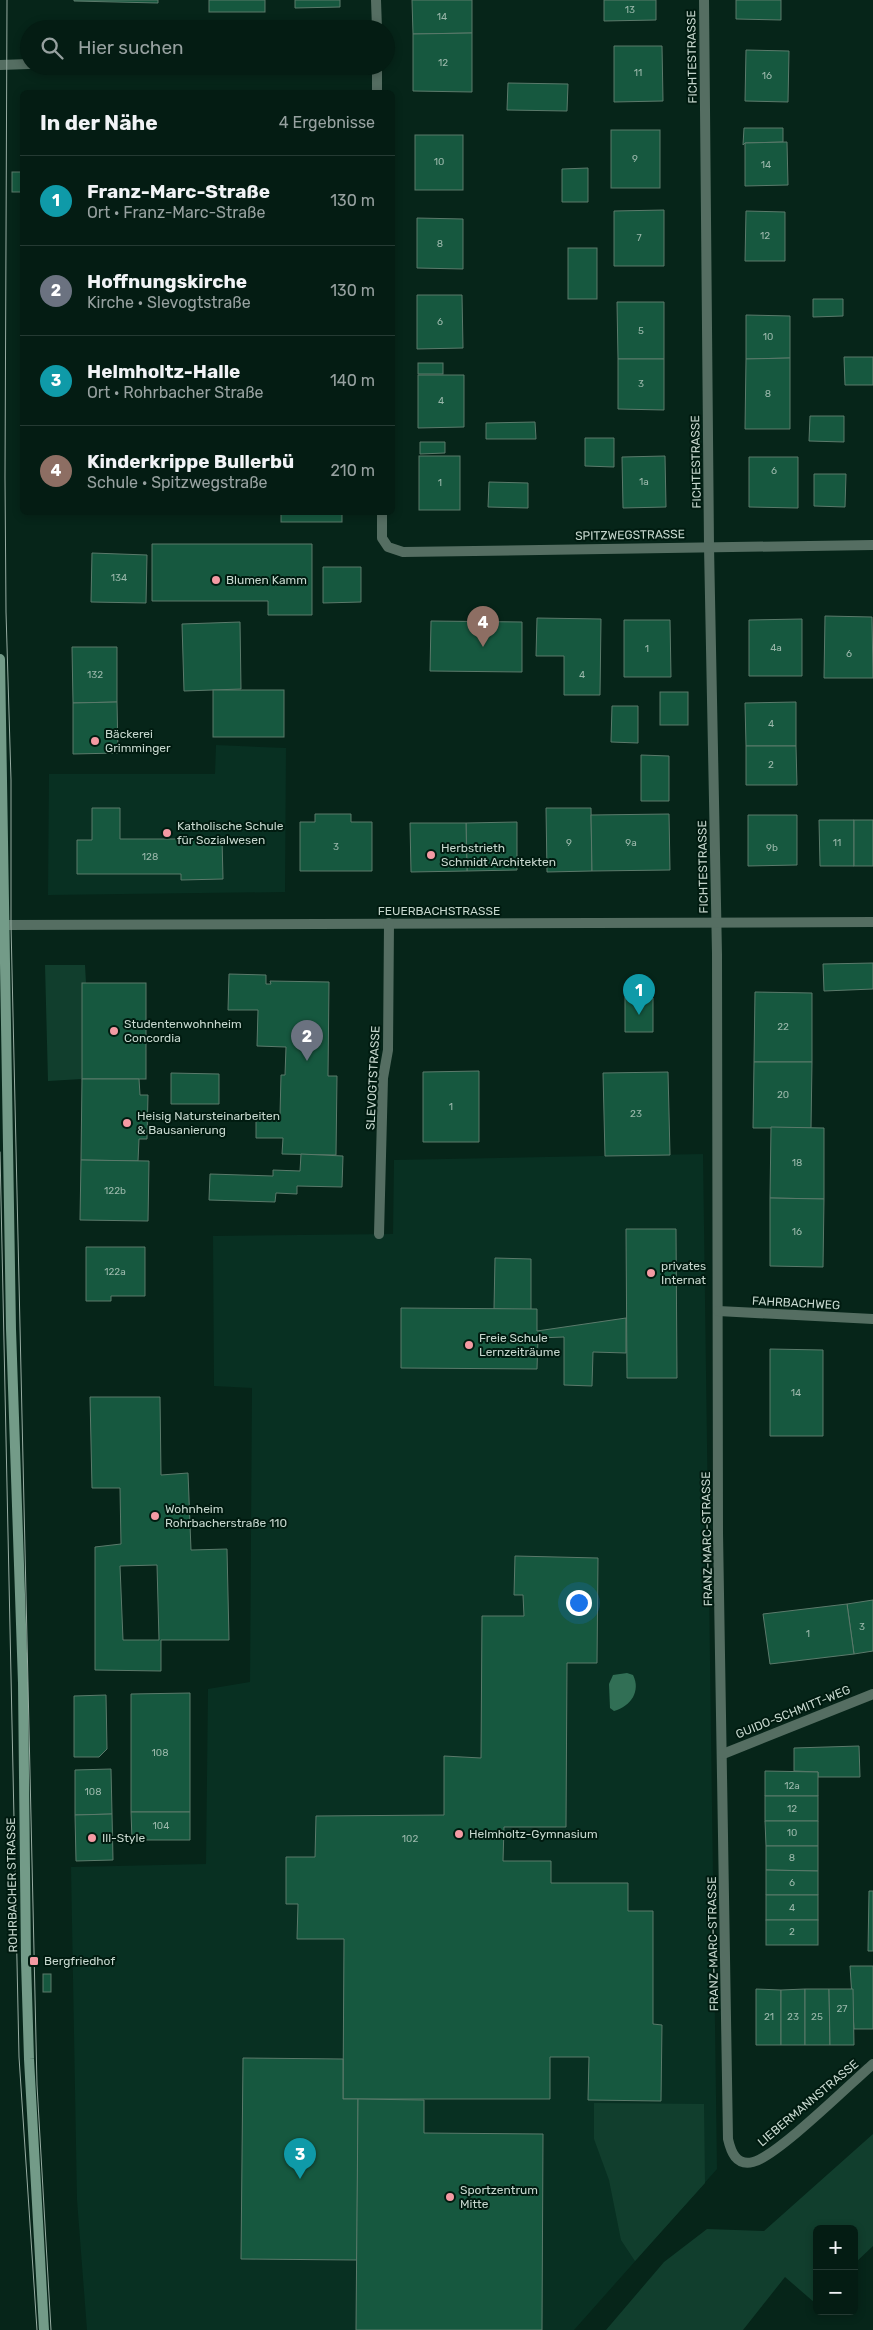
<!DOCTYPE html>
<html lang="de">
<meta charset="utf-8">
<style>
:root{--surface:#041c13;--page:#122921;--text:#f1f3f6;--muted:#97a1a0;--line:#253a33;--accent:#f49aa3}
body{margin:0;font-family:Rubik,sans-serif;background:var(--page);color:var(--text)}
.controls{position:absolute;right:15px;bottom:15px;display:grid;overflow:hidden;border-radius:8px;box-shadow:0 2px 8px #0003}
.controls button{width:45px;height:45px;display:grid;place-items:center;padding:0;border:0;border-bottom:1px solid var(--line);background:var(--surface);color:var(--text);font:25px sans-serif}
.you{position:absolute;left:578px;top:1602px;width:18px;height:18px;margin:-12px;border:4px solid #fff;border-radius:50%;background:#1a73e8;box-shadow:0 0 0 8px #1a73e833}
.badge{display:grid;place-items:center;width:32px;height:32px;border-radius:50%;background:var(--accent);color:#fff;font-size:16px;font-weight:700}
.pin{position:absolute;translate:-50% -41px;filter:drop-shadow(0 1px 2px #0008)}
.pin::after{content:'';position:absolute;top:26px;width:18px;height:15px;background:inherit;clip-path:polygon(0 0,100% 0,50% 100%)}
.list{margin:0;padding:0;list-style:none}
h2{display:flex;justify-content:space-between;align-items:center;height:65px;margin:0;padding:0 20px;font-size:21px}
h2 small{font-size:16px;font-weight:400;color:var(--muted)}
.list li{display:grid;grid-template-columns:32px 1fr auto;gap:15px;align-items:center;box-sizing:border-box;height:90px;padding:0 20px;border-top:1px solid var(--line)}
.list b{display:block;font-size:19px;white-space:nowrap}
.list p{margin:0;font-size:16px;white-space:nowrap;color:var(--muted)}
.list em{font-size:16px;font-style:normal;color:var(--muted)}
.icon{flex:none;width:28px;height:28px;fill:none;stroke:currentColor;stroke-width:2;stroke-linecap:round;stroke-linejoin:round}
.map{position:relative;flex:none;width:873px;height:2330px;overflow:hidden}
.search{position:absolute;background:var(--surface);box-shadow:0 2px 8px #0003;left:20px;top:20px;width:375px;height:55px;display:flex;align-items:center;gap:12px;box-sizing:border-box;padding:0 18px;border-radius:28px;color:var(--muted);font-size:19px}
.panel{position:absolute;background:var(--surface);box-shadow:0 2px 8px #0003;left:20px;top:90px;width:375px;height:425px;border-radius:8px}
.map>svg:first-child{display:block}
</style>
<div class="map">
<svg width="873" height="2330" viewBox="0 0 873 2330">
<rect width="100%" height="100%" fill="#062519"/>
<g fill="#083022">
<path d="M216 745 286 748 285 892 48 895 49 774H215Z"/>
<path d="M703 1154 717 2169 574 2330H87L77 2200 71 1867 206 1864 208 1689 250 1682 252 1388 214 1386 213 1236 393 1234 394 1160Z"/>
</g>
<g fill="#113e2d">
<path d="M45 965H85L86 983H82V1079L48 1081Z"/>
<path d="M594 2103 704 2104 705 2183 635 2261 621 2240 609 2180 594 2139Z"/>
<path d="M873 2134V2246L854 2264V2229H817L815 2303 785 2277 743 2330H606L664 2262 707 2229 764 2231Z"/>
</g>
<path fill="#316f55" d="M627 1673 633 1675C641 1691 631 1706 614 1711L610 1708 609 1684 613 1675Z"/>
<g fill="#16583f" stroke="#5b7a6b" fill-rule="evenodd">
<path d="M74 0H158V3L74 1Z"/>
<rect x="209" y="0" width="56" height="12"/>
<path d="M295 0H340V7L295 8Z"/>
<path d="M412 0H472V33L413 34Z"/>
<path d="M604 0H656V20L604 21Z"/>
<path d="M736 0H781V20L736 19Z"/>
<path d="M472 33V92L413 91V34Z"/>
<path d="M614 46H662L663 101 614 102Z"/>
<path d="M746 50 789 51 788 102 745 101Z"/>
<path d="M508 83 568 84 567 111 507 110Z"/>
<path d="M744 128H783V142L745 143 743 145Z"/>
<rect x="611" y="130" width="49" height="58"/>
<rect x="415" y="135" width="48" height="55"/>
<path d="M787 142 788 185 745 186V143Z"/>
<path d="M588 168V202H562V169Z"/>
<rect x="12" y="172" width="9" height="20"/>
<path d="M664 210V266H614V211Z"/>
<path d="M746 211 785 212V261H745Z"/>
<path d="M417 218 463 219V269L417 268Z"/>
<rect x="568" y="248" width="29" height="51"/>
<path d="M417 295H462L463 348 417 349Z"/>
<path d="M813 299H843V316L813 317Z"/>
<path d="M617 302H664V359H618Z"/>
<path d="M746 315 790 316V358L746 359Z"/>
<path d="M844 357H873V385H845Z"/>
<path d="M790 358V429H745L746 359Z"/>
<path d="M618 359H664V410L618 409Z"/>
<rect x="418" y="363" width="25" height="11"/>
<path d="M418 375H464V427L418 428Z"/>
<path d="M810 416H844V442L809 441Z"/>
<path d="M535 422 536 439H486V423Z"/>
<path d="M585 438H614V467L585 466Z"/>
<path d="M420 442H445V453L420 454Z"/>
<rect x="419" y="456" width="41" height="54"/>
<path d="M665 456 666 507 623 508 622 457Z"/>
<path d="M749 457H798V508L749 507Z"/>
<path d="M814 474H846L845 507 814 506Z"/>
<path d="M489 482 528 483V508L488 507Z"/>
<rect x="281" y="512" width="61" height="10"/>
<path d="M152 544H312V615H268V601H152Z"/>
<path d="M92 553 147 555 146 603 91 602Z"/>
<path d="M323 567H361V602L323 603Z"/>
<path d="M825 616 872 617 873 678H824Z"/>
<path d="M537 618 601 619 600 695H564V656H536Z"/>
<path d="M802 619V676H749V620Z"/>
<path d="M624 620H670L671 677H624Z"/>
<path d="M431 621 522 622V672L430 671Z"/>
<path d="M240 622 241 689 184 691 182 624Z"/>
<path d="M72 647H117V702L73 703Z"/>
<rect x="213" y="690" width="71" height="47"/>
<rect x="660" y="692" width="28" height="33"/>
<path d="M117 702 118 753 73 754V703Z"/>
<path d="M796 702V746H746L745 703Z"/>
<path d="M612 706H638V743L611 742Z"/>
<path d="M746 746H796L797 785H746Z"/>
<path d="M641 755 669 756V801H641Z"/>
<path d="M92 808H120V839H222L223 879 181 880V874H77V840H92Z"/>
<path d="M546 808H591L592 871 547 872Z"/>
<path d="M315 814H351V822H372V871H300V822H315Z"/>
<path d="M669 814 670 870 592 871 591 815Z"/>
<path d="M748 815H797V865L748 866Z"/>
<path d="M819 820H854V866H820Z"/>
<rect x="854" y="820" width="19" height="46"/>
<path d="M517 822V870L467 871 466 823Z"/>
<path d="M410 823H466L467 871 411 872Z"/>
<path d="M873 963V989L824 991 823 964Z"/>
<path d="M229 974 266 975V984H271L270 981 329 982 328 1076H337L336 1155 282 1154 283 1138H256V1114L280 1115 281 1075H285L286 1047 257 1046 258 1010H228Z"/>
<rect x="82" y="983" width="64" height="96"/>
<path d="M755 992 812 993V1062H754Z"/>
<path d="M625 997 653 998V1032H625Z"/>
<path d="M754 1062H812L811 1128H753Z"/>
<path d="M479 1071V1142H423V1072Z"/>
<path d="M668 1072 670 1155 605 1156 603 1073Z"/>
<path d="M171 1073 219 1074V1104H171Z"/>
<path d="M82 1079H139L140 1095H148L147 1139H139L138 1161 81 1160Z"/>
<path d="M771 1127 824 1128V1199L770 1198Z"/>
<path d="M301 1154 343 1156 342 1187 297 1186V1194L276 1193 275 1202 209 1200 210 1174 273 1176V1170L300 1171Z"/>
<path d="M81 1160 149 1161 148 1221 80 1220Z"/>
<path d="M770 1198 824 1199 823 1267 770 1266Z"/>
<path d="M626 1229H676L677 1378H627Z"/>
<path d="M86 1247H145V1296H111V1301H86Z"/>
<path d="M495 1258 531 1259V1310L494 1309Z"/>
<path d="M401 1308 537 1309V1331L626 1318V1353L593 1352 592 1386 564 1385V1337L538 1338 537 1369 401 1368Z"/>
<path d="M770 1349 823 1350V1436H770Z"/>
<path d="M90 1397H160L161 1475 188 1473 191 1550 227 1549 229 1640H161V1671L95 1670V1547L121 1544 120 1488H92ZM157 1565 159 1640H123L120 1566Z"/>
<path d="M515 1556 598 1558 597 1663H567L566 1827H504L503 1861H551V1883H628V1911H653V2024L662 2025 661 2101 588 2100 589 2057H550V2099H343L344 1939H297L298 1904H286V1857H315L316 1816 444 1815V1756L481 1758 482 1616H524L523 1595H514Z"/>
<path d="M873 1600V1651L854 1654 847 1604Z"/>
<path d="M847 1604 854 1654 770 1664 763 1614Z"/>
<path d="M190 1693V1812H131V1694Z"/>
<path d="M106 1695 107 1749 99 1757H74V1696Z"/>
<path d="M859 1746 860 1777H818V1772L794 1771V1748Z"/>
<path d="M111 1769 112 1814 75 1815V1770Z"/>
<path d="M765 1771 818 1772V1796H765Z"/>
<rect x="765" y="1796" width="53" height="25"/>
<path d="M131 1812H190V1840H132Z"/>
<path d="M112 1814 113 1860 76 1861 75 1815Z"/>
<path d="M765 1821H818V1846H766Z"/>
<path d="M766 1846H818V1871L766 1870Z"/>
<path d="M766 1870 818 1871V1895H766Z"/>
<path d="M869 1891H873V1951H868Z"/>
<rect x="766" y="1895" width="52" height="25"/>
<rect x="766" y="1920" width="52" height="25"/>
<path d="M850 1966H873V2029H854Z"/>
<rect x="43" y="1974" width="8" height="18"/>
<path d="M756 1989 781 1990V2045H756Z"/>
<path d="M805 1989V2045H781V1990Z"/>
<path d="M805 1989H829L830 2045H805Z"/>
<path d="M829 1989H853L854 2045H830Z"/>
<path d="M243 2058 343 2059V2099H358L357 2260 241 2259Z"/>
<path d="M358 2099 424 2100V2133L543 2134 542 2330H356Z"/>
</g>
<g fill="none" stroke-linecap="round" stroke-linejoin="round">
<g stroke="#556e62" stroke-width="10">
<path d="M376 0 377 29"/>
<path d="M704 0 709 546 717 954 718 1533 728 2139C731 2152 736 2166 753 2162 776 2157 850 2084 873 2064"/>
<path d="M0 65 29 64"/>
<path d="M377 66V92"/>
<path d="M382 512V538L388 547 403 552 873 545"/>
<path d="M5 925 873 922"/>
<path d="M379 1234 383 1078 388 1050 389 923"/>
<path d="M718 1311 873 1319"/>
<path d="M723 1754 873 1694"/>
</g>
<path stroke="#739b88" stroke-width="10" d="M0 659 11 1329 23 1683 26 1961 29 2059 44 2330"/>
<g stroke="#97aca2" stroke-width="1">
<path d="M7 0 5 477 6 612 11 780V925L37 2085 51 2330"/>
<path d="M0 1152 19 2057 37 2330"/>
</g>
</g>
<g fill="#f49aa3" stroke="#001b10" stroke-width="2">
<circle cx="216" cy="580" r="5"/>
<circle cx="95" cy="741" r="5"/>
<circle cx="167" cy="833" r="5"/>
<circle cx="431" cy="855" r="5"/>
<circle cx="114" cy="1031" r="5"/>
<circle cx="127" cy="1123" r="5"/>
<circle cx="651" cy="1273" r="5"/>
<circle cx="469" cy="1345" r="5"/>
<circle cx="155" cy="1516" r="5"/>
<circle cx="459" cy="1834" r="5"/>
<circle cx="92" cy="1838" r="5"/>
<rect x="29" y="1956" width="10" height="10" rx="2.5"/>
<circle cx="450" cy="2197" r="5"/>
</g>
<g text-anchor="middle" dominant-baseline="central" stroke-width="4" stroke-linejoin="round" paint-order="stroke">
<g font-size="10" fill="#9ab7aa">
<text x="630" y="10">13</text>
<text x="442" y="17">14</text>
<text x="443" y="63">12</text>
<text x="638" y="73">11</text>
<text x="767" y="76">16</text>
<text x="635" y="159">9</text>
<text x="439" y="162">10</text>
<text x="766" y="165">14</text>
<text x="765" y="236">12</text>
<text x="639" y="238">7</text>
<text x="440" y="244">8</text>
<text x="440" y="322">6</text>
<text x="641" y="331">5</text>
<text x="768" y="337">10</text>
<text x="641" y="384">3</text>
<text x="768" y="394">8</text>
<text x="441" y="401">4</text>
<text x="774" y="471">6</text>
<text x="644" y="482">1a</text>
<text x="440" y="483">1</text>
<text x="119" y="578">134</text>
<text x="776" y="648">4a</text>
<text x="647" y="649">1</text>
<text x="849" y="654">6</text>
<text x="95" y="675">132</text>
<text x="582" y="675">4</text>
<text x="771" y="724">4</text>
<text x="771" y="765">2</text>
<text x="569" y="843">9</text>
<text x="631" y="843">9a</text>
<text x="837" y="843">11</text>
<text x="336" y="847">3</text>
<text x="772" y="848">9b</text>
<text x="150" y="857">128</text>
<text x="783" y="1027">22</text>
<text x="783" y="1095">20</text>
<text x="451" y="1107">1</text>
<text x="636" y="1114">23</text>
<text x="797" y="1163">18</text>
<text x="115" y="1191">122b</text>
<text x="797" y="1232">16</text>
<text x="115" y="1272">122a</text>
<text x="796" y="1393">14</text>
<text x="862" y="1627">3</text>
<text x="808" y="1634">1</text>
<text x="160" y="1753">108</text>
<text x="792" y="1786">12a</text>
<text x="93" y="1792">108</text>
<text x="792" y="1809">12</text>
<text x="161" y="1826">104</text>
<text x="792" y="1833">10</text>
<text x="410" y="1839">102</text>
<text x="792" y="1858">8</text>
<text x="792" y="1883">6</text>
<text x="792" y="1908">4</text>
<text x="792" y="1932">2</text>
<text x="842" y="2009">27</text>
<text x="769" y="2017">21</text>
<text x="793" y="2017">23</text>
<text x="817" y="2017">25</text>
</g>
<g font-size="12" fill="#c6d7ce" stroke="#001b10">
<text transform="translate(692 57) rotate(-91)">FICHTESTRASSE</text>
<text transform="translate(696 462) rotate(-91)">FICHTESTRASSE</text>
<text transform="translate(630 535) rotate(-1)">SPITZWEGSTRASSE</text>
<text transform="translate(703 867) rotate(-91)">FICHTESTRASSE</text>
<text x="439" y="911">FEUERBACHSTRASSE</text>
<text transform="translate(373 1078) rotate(-87)">SLEVOGTSTRASSE</text>
<text transform="translate(796 1303) rotate(3)">FAHRBACHWEG</text>
<text transform="translate(707 1539) rotate(-91)">FRANZ-MARC-STRASSE</text>
<text transform="translate(793 1712) rotate(-22)">GUIDO-SCHMITT-WEG</text>
<text transform="translate(12 1885) rotate(-91)">ROHRBACHER STRASSE</text>
<text transform="translate(713 1944) rotate(-91)">FRANZ-MARC-STRASSE</text>
<text transform="translate(808 2103) rotate(-40)">LIEBERMANNSTRASSE</text>
</g>
<g font-size="12" fill="#c6d7ce" stroke="#001b10" text-anchor="start">
<text x="226" y="580">Blumen Kamm</text>
<text x="105" y="734">Bäckerei<tspan x="105" dy="14">Grimminger</tspan></text>
<text x="177" y="826">Katholische Schule<tspan x="177" dy="14">für Sozialwesen</tspan></text>
<text x="441" y="848">Herbstrieth<tspan x="441" dy="14">Schmidt Architekten</tspan></text>
<text x="124" y="1024">Studentenwohnheim<tspan x="124" dy="14">Concordia</tspan></text>
<text x="137" y="1116">Heisig Natursteinarbeiten<tspan x="137" dy="14">&amp; Bausanierung</tspan></text>
<text x="661" y="1266">privates<tspan x="661" dy="14">Internat</tspan></text>
<text x="479" y="1338">Freie Schule<tspan x="479" dy="14">Lernzeiträume</tspan></text>
<text x="165" y="1509">Wohnheim<tspan x="165" dy="14">Rohrbacherstraße 110</tspan></text>
<text x="469" y="1834">Helmholtz-Gymnasium</text>
<text x="102" y="1838">Ill-Style</text>
<text x="44" y="1961">Bergfriedhof</text>
<text x="460" y="2190">Sportzentrum<tspan x="460" dy="14">Mitte</tspan></text>
</g>
</g>
</svg>
<div class="controls">
<button>+</button>
<button>−</button>
</div>
<div class="you"></div>
<div class="pin badge" style="left:639px;top:1015px;background:#0f9aa8">1</div>
<div class="pin badge" style="left:307px;top:1061px;background:#6b7280">2</div>
<div class="pin badge" style="left:300px;top:2179px;background:#0f9aa8">3</div>
<div class="pin badge" style="left:483px;top:647px;background:#8d6e63">4</div>
<div class="search"><svg class="icon" aria-label="search" viewBox="0 0 24 24"><circle cx="10" cy="10" r="6"/><path d="M15 15l6 6"/></svg>Hier suchen</div>
<section class="panel">
<h2>In der Nähe<small>4 Ergebnisse</small></h2>
<ul class="list">
<li><span class="badge" style="background:#0f9aa8">1</span><div><b>Franz-Marc-Straße</b><p>Ort · Franz-Marc-Straße</p></div><em>130 m</em></li>
<li><span class="badge" style="background:#6b7280">2</span><div><b>Hoffnungskirche</b><p>Kirche · Slevogtstraße</p></div><em>130 m</em></li>
<li><span class="badge" style="background:#0f9aa8">3</span><div><b>Helmholtz-Halle</b><p>Ort · Rohrbacher Straße</p></div><em>140 m</em></li>
<li><span class="badge" style="background:#8d6e63">4</span><div><b>Kinderkrippe Bullerbü</b><p>Schule · Spitzwegstraße</p></div><em>210 m</em></li>
</ul>
</section>
</div>
